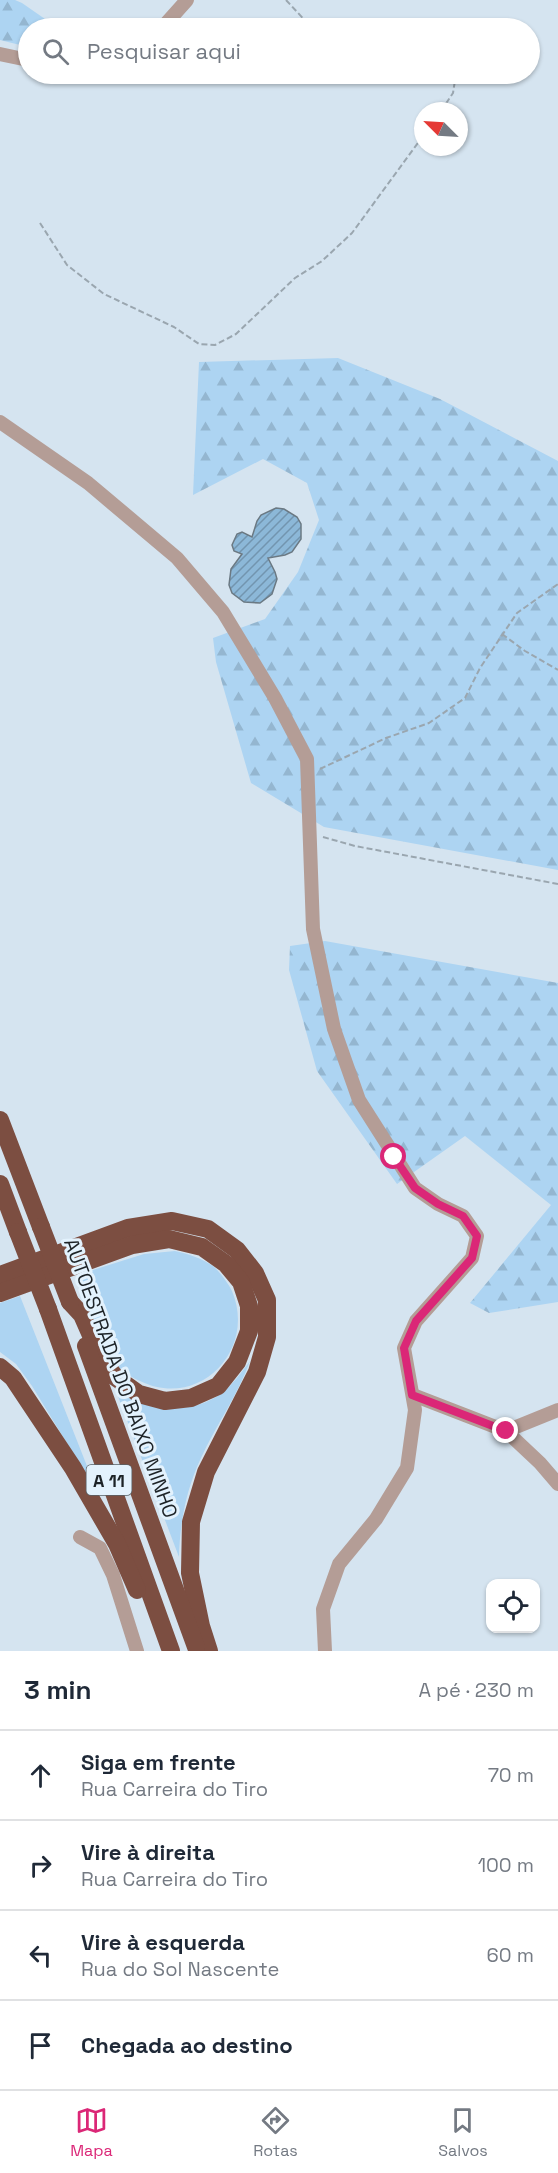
<!DOCTYPE html>
<html lang="pt">
<meta charset="utf-8">
<style>
:root{--surface:#fff;--page:#f6f6f7;--text:#1f2937;--muted:#747a83;--line:#e0e1e3;--accent:#db2777}
body{margin:0;font-family:"Space Grotesk",sans-serif;background:var(--page);color:var(--text)}
.controls{position:absolute;right:18px;bottom:18px;display:grid;overflow:hidden;border-radius:12px;box-shadow:0 2px 4px #0004}
.controls button{width:54px;height:54px;display:grid;place-items:center;padding:0;border:0;border-bottom:2px solid var(--line);background:var(--surface);color:var(--text);font:30px sans-serif}
.compass{position:absolute;left:414px;top:102px;width:54px;height:54px;border-radius:50%;background:var(--surface);box-shadow:0 2px 4px #0004;rotate:294deg}
.stop{position:absolute;width:18px;height:18px;margin:-14px;border:4px solid #db2777;border-radius:50%;background:#fff}
.stop.end{background:#db2777;border-color:#fff;box-shadow:0 2px 6px #0008}
.list{margin:0;padding:0;list-style:none}
h2{display:flex;justify-content:space-between;align-items:center;height:78px;margin:0;padding:0 24px;font-size:26px}
h2 small{font-size:20px;font-weight:400;color:var(--muted)}
.list li{display:grid;grid-template-columns:39px 1fr auto;gap:18px;align-items:center;box-sizing:border-box;height:90px;padding:0 24px;border-top:2px solid var(--line)}
.list b{display:block;font-size:22px;white-space:nowrap}
.list p{margin:0;font-size:20px;white-space:nowrap;color:var(--muted)}
.list em{font-size:20px;font-style:normal;color:var(--muted)}
.icon{flex:none;width:33px;height:33px;fill:none;stroke:currentColor;stroke-width:2;stroke-linecap:round;stroke-linejoin:round}
.map{position:relative;flex:none;width:558px;height:1651px;overflow:hidden}
.search{position:absolute;background:var(--surface);box-shadow:0 2px 4px #0004;left:18px;right:18px;top:18px;height:66px;display:flex;align-items:center;gap:15px;box-sizing:border-box;padding:0 21px;border-radius:33px;color:var(--muted);font-size:22px}
.sheet{height:438px;background:var(--surface)}
nav{display:flex;justify-content:space-around;align-items:center;box-sizing:border-box;height:84px;border-top:2px solid var(--line);background:var(--surface);font-size:16px;color:var(--muted)}
nav a{display:grid;justify-items:center;gap:3px}
nav .on{color:var(--accent)}
.map>svg:first-child{display:block}
</style>
<div class="map">
<svg width="558" height="1651" viewBox="0 0 558 1651">
<defs>
<pattern id="forest-firs" width="22" height="20" patternUnits="userSpaceOnUse" patternTransform="scale(1.5)"><rect width="22" height="20" fill="#add4f2"/><path d="M5 1l3.5 6h-7zM16 11l3.5 6h-7z" fill="#94b6d0"/></pattern>
<pattern id="building-hatch" width="6" height="6" patternUnits="userSpaceOnUse" patternTransform="scale(1.5)"><rect width="6" height="6" fill="#8cb8d8"/><path d="M-1 1l2-2M0 6l6-6M5 7l2-2" fill="none" stroke="#7295af"/></pattern>
</defs>
<rect width="100%" height="100%" fill="#d5e4f0"/>
<g fill="#add4f2">
<path d="M175 1251C189 1254 201 1258 213 1266 220 1272 228 1283 232 1291 257 1350 199 1410 140 1381 131 1377 121 1371 114 1363 96 1341 89 1301 80 1274L144 1254Z"/>
<path d="M20 1296 98 1494 32 1386 16 1364 0 1352V1303Z"/>
<path d="M250 1361C238 1395 216 1425 201 1458 186 1490 180 1522 179 1557L116 1391C147 1411 191 1416 222 1393 233 1384 241 1373 250 1361Z"/>
</g>
<g fill="url(#forest-firs)">
<path d="M0 0H15L22 3 58 28H28V47L0 40Z"/>
<path d="M338 358 440 399 558 461V870L324 827 251 783 216 662 213 638 265 619 298 572 319 520 307 483 263 459 193 495 199 362Z"/>
<path d="M325 941 558 983V1302L489 1313 470 1303 551 1205 465 1136 397 1184 317 1071 289 970 290 946Z"/>
</g>
<path fill="url(#building-hatch)" stroke="#6b7983" stroke-width="1.5" d="M276 508 284 509 297 517 301 524V539L292 552 285 555 268 558 275 572 277 579 272 594 260 603 244 602 232 593 229 585 231 569 242 554 234 551 232 545 237 534 242 532 252 537 257 521 261 515Z"/>
<g fill="none" stroke-linecap="round" stroke-linejoin="round">
<g stroke="#9aa6af" stroke-width="2" stroke-dasharray="6 3" stroke-linecap="butt">
<path d="M286 0 312 28"/>
<path d="M483 28 497 20"/>
<path d="M441 111 453 93 456 74"/>
<path d="M40 223 67 265 104 294 174 327 199 344 215 345 236 334 295 278 322 261 352 233 423 136"/>
<path d="M502 634 525 651 558 670"/>
<path d="M320 769 386 738 429 723 465 698 480 668 517 613 558 584"/>
<path d="M323 837 355 846 558 884"/>
</g>
<g stroke="#b49d96" stroke-width="14">
<path d="M162 28 187 0"/>
<path d="M0 54 28 60"/>
<path d="M84 74 91 75 95 74"/>
<path d="M0 422 88 483 177 558 223 612 275 698 307 759 313 929 334 1029 359 1100 415 1188 438 1204 463 1216 477 1236 472 1258 416 1321 404 1348 415 1410 407 1468 376 1519 339 1564 323 1609 325 1651"/>
<path d="M413 1395 506 1431 558 1410"/>
<path d="M506 1431 540 1463 558 1484"/>
<path d="M80 1537 100 1548 113 1575 137 1651"/>
</g>
<g stroke="#7c4e41" stroke-width="18">
<path d="M0 1120 41 1227"/>
<path d="M0 1184 18 1232"/>
<path d="M0 1275 128 1228 172 1221 208 1229 237 1250 255 1273 267 1300V1337L257 1372 206 1472 191 1522 190 1573 201 1626 209 1651"/>
<path d="M0 1293 132 1245 169 1239 202 1247 226 1264 241 1282 249 1306V1331L237 1362 218 1386 191 1398 165 1401 139 1394 115 1377 100 1356 82 1315 70 1302"/>
<path d="M48 1309 171 1651"/>
<path d="M86 1346 196 1647"/>
<path d="M0 1367 13 1378 73 1468 117 1544 137 1590"/>
</g>
<g stroke="#7c4e41" stroke-width="18">
<path d="M41 1227 70 1302"/>
<path d="M18 1232 48 1309"/>
</g>
</g>
<g fill="none" stroke-linecap="round" stroke-linejoin="round">
<path stroke="#db2777" stroke-width="8" d="M394 1157 415 1188 438 1204 463 1216 477 1236 472 1258 416 1321 404 1348 412 1395 506 1431"/>
</g>
<g text-anchor="middle" dominant-baseline="central" stroke-width="6" stroke-linejoin="round" paint-order="stroke">
<rect fill="#e3f2fd" stroke="#586167" stroke-width="1.5" x="86.5" y="1465" width="45" height="30" rx="4.5"/>
<g font-size="18" font-weight="bold" fill="#1d2327">
<text x="109" y="1480">A 11</text>
</g>
<g font-size="20" fill="#1d2327" stroke="#e3f2fd">
<text transform="translate(121 1378) rotate(70)">AUTOESTRADA DO BAIXO MINHO</text>
</g>
</g>
</svg>
<div class="controls">
<button><svg class="icon" aria-label="locate" viewBox="0 0 24 24"><circle cx="12" cy="12" r="6"/><path d="M12 2v4M12 18v4M2 12h4M18 12h4"/></svg></button>
</div>
<svg class="compass" viewBox="-18 -18 36 36"><path d="M0-13l5 13h-10z" fill="#e53935"/><path d="M0 13l5-13h-10z" fill="#747a83"/></svg>
<div class="stop" style="left:394px;top:1157px"></div>
<div class="stop end" style="left:506px;top:1431px"></div>
<div class="search"><svg class="icon" aria-label="search" viewBox="0 0 24 24"><circle cx="10" cy="10" r="6"/><path d="M15 15l6 6"/></svg>Pesquisar aqui</div>
</div>
<section class="sheet">
<h2>3 min<small>A pé · 230 m</small></h2>
<ul class="list">
<li><svg class="icon" aria-label="ahead" viewBox="0 0 24 24"><path d="M12 20V5M6 11l6-6 6 6"/></svg><div><b>Siga em frente</b><p>Rua Carreira do Tiro</p></div><em>70 m</em></li>
<li><svg class="icon" aria-label="right" viewBox="0 0 24 24"><path d="M7 20v-9h11M14 6l5 5-5 5"/></svg><div><b>Vire à direita</b><p>Rua Carreira do Tiro</p></div><em>100 m</em></li>
<li><svg class="icon" aria-label="left" viewBox="0 0 24 24"><path d="M17 20v-9H6M10 6l-5 5 5 5"/></svg><div><b>Vire à esquerda</b><p>Rua do Sol Nascente</p></div><em>60 m</em></li>
<li><svg class="icon" aria-label="arrive" viewBox="0 0 24 24"><path d="M6 21V4h12l-3 4 3 4H6"/></svg><div><b>Chegada ao destino</b></div></li>
</ul>
</section>
<nav>
<a class="on"><svg class="icon" aria-label="map" viewBox="0 0 24 24"><path d="M3 6l6-2 6 2 6-2v14l-6 2-6-2-6 2zM9 4v14M15 6v14"/></svg>Mapa</a>
<a><svg class="icon" aria-label="directions" viewBox="0 0 24 24"><path d="M12 3l9 9-9 9-9-9zM9 14v-3h6M13 9l2 2-2 2"/></svg>Rotas</a>
<a><svg class="icon" aria-label="saved" viewBox="0 0 24 24"><path d="M7 4h10v16l-5-4-5 4z"/></svg>Salvos</a>
</nav>
